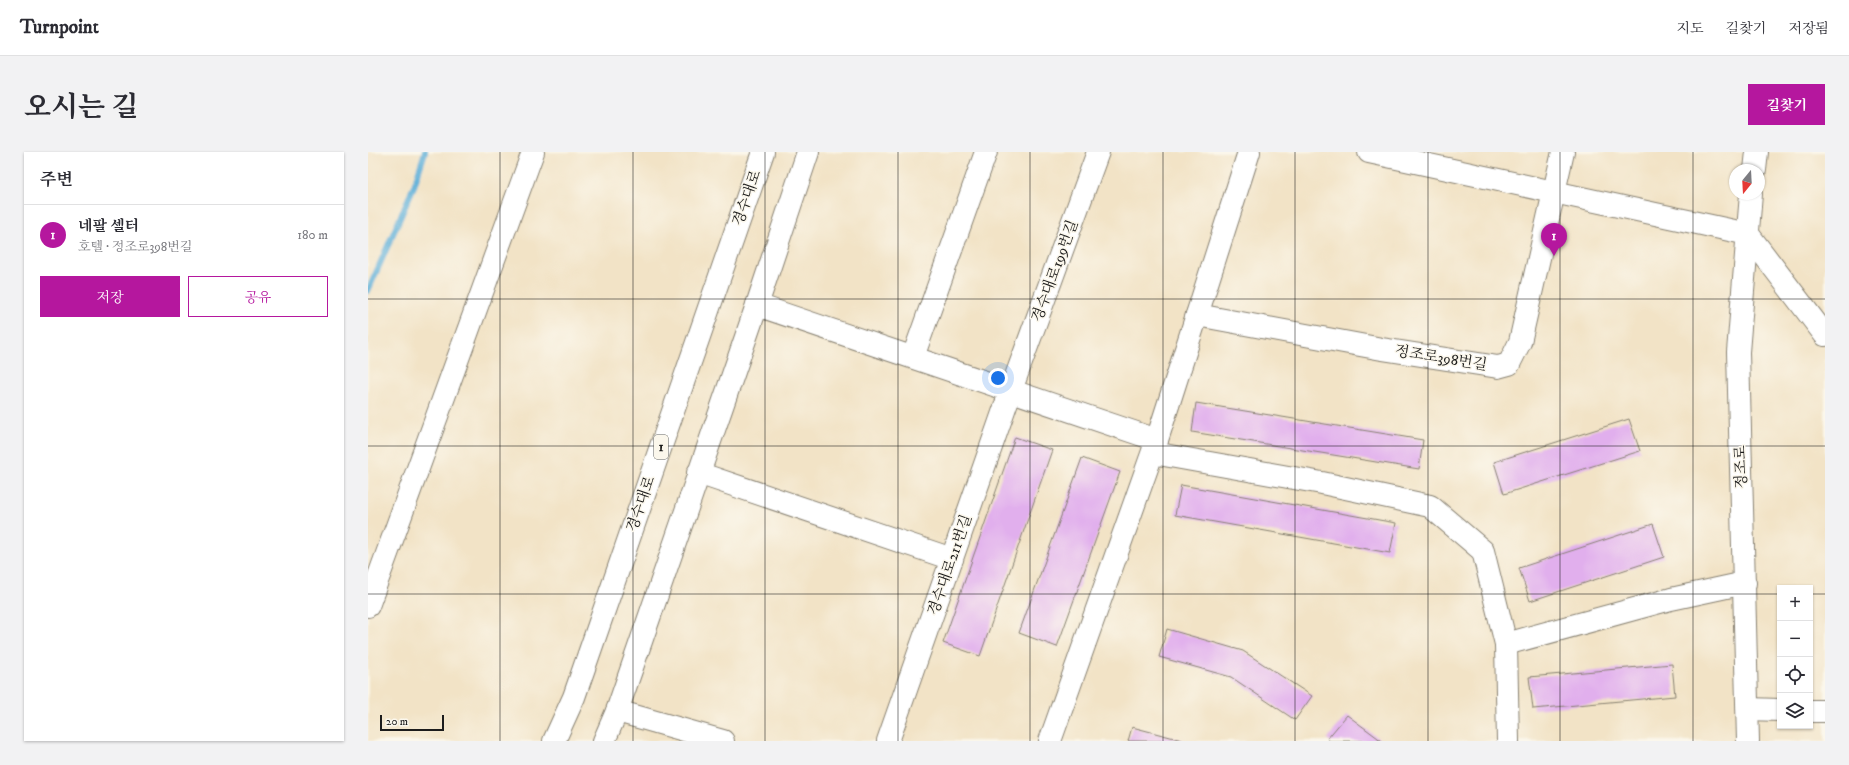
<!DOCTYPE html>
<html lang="ko">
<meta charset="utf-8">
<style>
:root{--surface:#fff;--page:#f2f2f3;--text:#2b2b33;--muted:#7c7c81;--line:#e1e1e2;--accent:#b5179e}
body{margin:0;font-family:"IM FELL DW Pica","Noto Serif KR",serif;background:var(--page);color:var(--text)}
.controls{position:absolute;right:12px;bottom:12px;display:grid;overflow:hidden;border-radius:0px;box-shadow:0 1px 3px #0004}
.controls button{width:36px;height:36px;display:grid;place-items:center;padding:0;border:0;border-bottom:1px solid var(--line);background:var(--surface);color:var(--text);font:20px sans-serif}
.compass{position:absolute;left:1361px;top:12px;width:36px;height:36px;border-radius:50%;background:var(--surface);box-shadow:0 1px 3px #0004;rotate:198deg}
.scale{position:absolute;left:12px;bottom:10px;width:64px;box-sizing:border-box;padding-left:4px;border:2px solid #1c1c1c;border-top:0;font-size:11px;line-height:14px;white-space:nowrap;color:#1c1c1c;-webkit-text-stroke:3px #fbf7ec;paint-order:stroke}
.you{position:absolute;left:630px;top:226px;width:14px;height:14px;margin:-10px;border:3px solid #fff;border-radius:50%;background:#1a73e8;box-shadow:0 0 0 6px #1a73e833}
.badge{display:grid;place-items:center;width:26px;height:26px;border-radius:50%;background:var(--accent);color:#fff;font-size:13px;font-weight:700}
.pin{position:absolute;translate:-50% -33px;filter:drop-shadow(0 1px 2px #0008)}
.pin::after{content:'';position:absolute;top:21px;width:14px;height:12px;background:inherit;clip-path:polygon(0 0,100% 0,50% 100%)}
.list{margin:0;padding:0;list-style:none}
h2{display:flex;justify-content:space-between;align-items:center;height:52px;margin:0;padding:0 16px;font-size:17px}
h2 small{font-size:13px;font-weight:400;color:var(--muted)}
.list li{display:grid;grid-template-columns:26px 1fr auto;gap:12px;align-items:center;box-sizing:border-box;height:60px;padding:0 16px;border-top:1px solid var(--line)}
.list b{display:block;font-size:15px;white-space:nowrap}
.list p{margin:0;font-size:13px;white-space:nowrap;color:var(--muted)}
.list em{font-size:13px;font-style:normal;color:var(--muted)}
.actions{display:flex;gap:8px;padding:12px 16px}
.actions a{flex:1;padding:9px 0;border:1px solid var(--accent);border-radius:0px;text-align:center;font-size:14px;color:var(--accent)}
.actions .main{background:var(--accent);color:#fff}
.icon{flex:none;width:22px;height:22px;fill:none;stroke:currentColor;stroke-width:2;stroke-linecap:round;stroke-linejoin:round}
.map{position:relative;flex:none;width:1457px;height:589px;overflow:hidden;border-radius:0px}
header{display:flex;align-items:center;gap:24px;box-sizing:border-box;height:56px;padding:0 20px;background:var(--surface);border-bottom:1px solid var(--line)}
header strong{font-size:19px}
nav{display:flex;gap:22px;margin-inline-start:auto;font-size:14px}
.intro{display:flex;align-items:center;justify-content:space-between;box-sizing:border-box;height:96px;padding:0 24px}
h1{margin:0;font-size:28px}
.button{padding:10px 18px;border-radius:0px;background:var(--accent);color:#fff;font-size:14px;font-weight:700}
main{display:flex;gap:24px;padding:0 24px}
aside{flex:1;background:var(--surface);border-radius:0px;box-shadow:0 1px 3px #0004}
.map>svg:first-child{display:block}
</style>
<header>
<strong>Turnpoint</strong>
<nav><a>지도</a><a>길찾기</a><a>저장됨</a></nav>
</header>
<div class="intro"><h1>오시는 길</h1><a class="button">길찾기</a></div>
<main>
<aside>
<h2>주변<small></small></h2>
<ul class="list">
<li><span class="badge">1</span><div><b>네팔 셀터</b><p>호텔 · 정조로398번길</p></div><em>180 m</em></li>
</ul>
<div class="actions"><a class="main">저장</a><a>공유</a></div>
</aside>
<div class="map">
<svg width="1457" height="589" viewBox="0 0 1457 589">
<rect width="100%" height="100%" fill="#fbf7ec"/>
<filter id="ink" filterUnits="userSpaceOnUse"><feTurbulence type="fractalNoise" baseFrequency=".025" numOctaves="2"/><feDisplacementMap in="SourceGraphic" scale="8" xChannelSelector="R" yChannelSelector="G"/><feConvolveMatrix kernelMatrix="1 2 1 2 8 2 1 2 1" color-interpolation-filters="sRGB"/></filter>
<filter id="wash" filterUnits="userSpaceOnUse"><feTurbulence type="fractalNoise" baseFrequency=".012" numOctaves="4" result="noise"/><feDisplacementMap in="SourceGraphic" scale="16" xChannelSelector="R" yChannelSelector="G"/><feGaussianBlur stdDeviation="0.9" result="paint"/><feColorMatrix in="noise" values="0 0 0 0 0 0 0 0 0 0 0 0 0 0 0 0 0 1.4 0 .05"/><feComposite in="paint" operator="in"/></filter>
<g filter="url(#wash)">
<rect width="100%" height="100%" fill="#f2e3c6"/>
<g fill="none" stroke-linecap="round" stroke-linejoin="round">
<path stroke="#5dafd8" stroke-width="6" d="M0 139 46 34 57 0"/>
</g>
<g id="blocks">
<g fill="#e1afed">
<path d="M828 251 1055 288 1051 317 824 280Z"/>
<path d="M1261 267 1272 299 1136 342 1126 310Z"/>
<path d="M647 285 684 298 612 504 575 491Z"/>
<path d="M714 306 752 320 689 495 651 481Z"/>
<path d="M813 333 1028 371 1022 401 807 363Z"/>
<path d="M1285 372 1296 405 1162 449 1151 416Z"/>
<path d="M799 477 875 499 944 544 927 568 863 525 791 505Z"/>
<path d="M1304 512 1307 544 1165 557 1161 525Z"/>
<path d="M979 563 1014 589H962L959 587Z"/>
<path d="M764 575 814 588V589H760Z"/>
</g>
</g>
</g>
<g filter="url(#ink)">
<use href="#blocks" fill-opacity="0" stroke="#878071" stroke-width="1"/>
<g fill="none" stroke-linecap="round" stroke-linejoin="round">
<defs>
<g id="minor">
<path d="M1001 0 1380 82 1457 183"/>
<path d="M1387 18 1389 0"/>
<path d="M389 153 789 288"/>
<path d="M829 163 1014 197 1130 215 1141 212 1152 190 1195 0"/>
<path d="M545 205 618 0"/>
<path d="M785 301 954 331 1062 354 1115 399 1138 492 1303 447 1377 431"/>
<path d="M330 321 584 407"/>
<path d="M0 454 165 0"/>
<path d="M1138 492 1140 589"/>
<path d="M1380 557 1412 558"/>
<path d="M249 559 355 589"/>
<path d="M1442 559H1457"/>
<path d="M520 589 643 238 730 0"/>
<path d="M682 589 789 288 881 0"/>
<path d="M1380 589 1370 200 1383 42"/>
</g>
<g id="major">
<path d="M186 589 206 545 395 0"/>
<path d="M236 589 249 559 389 153 440 0"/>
</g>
</defs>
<use href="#minor" stroke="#878071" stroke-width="24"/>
<use href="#major" stroke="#878071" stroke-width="24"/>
<use href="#minor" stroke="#fff" stroke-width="22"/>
<use href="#major" stroke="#fff" stroke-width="22"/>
</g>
</g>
<path fill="none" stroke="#1c1c1c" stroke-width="1" stroke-opacity="0.55" d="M132 0V589M265 0V589M397 0V589M530 0V589M662 0V589M795 0V589M927 0V589M1060 0V589M1192 0V589M1325 0V589M0 147H1457M0 294H1457M0 442H1412M1442 442H1457"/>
<g text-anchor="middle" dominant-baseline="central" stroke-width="3" stroke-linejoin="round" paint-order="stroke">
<rect fill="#fbf7ec" stroke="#5f5e5a" stroke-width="1" x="286" y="283" width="14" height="24" rx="3"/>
<g font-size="14" font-weight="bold" fill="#1c1c1c">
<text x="293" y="295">1</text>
</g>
<g font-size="15" fill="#1c1c1c" stroke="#fbf7ec">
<text transform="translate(379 46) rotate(-71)">경수대로</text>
<text transform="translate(687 119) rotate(-70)">경수대로199번길</text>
<text transform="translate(1073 206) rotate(9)">정조로398번길</text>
<text transform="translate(1373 315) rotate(-92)">정조로</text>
<text transform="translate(273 352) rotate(-71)">경수대로</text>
<text transform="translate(582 413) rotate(-71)">경수대로211번길</text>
</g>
</g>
</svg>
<div class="controls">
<button>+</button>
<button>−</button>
<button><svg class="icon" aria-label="locate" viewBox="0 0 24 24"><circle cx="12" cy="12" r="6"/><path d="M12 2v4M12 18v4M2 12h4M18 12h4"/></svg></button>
<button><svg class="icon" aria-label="layers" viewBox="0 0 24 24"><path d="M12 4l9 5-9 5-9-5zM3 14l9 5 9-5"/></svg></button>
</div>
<svg class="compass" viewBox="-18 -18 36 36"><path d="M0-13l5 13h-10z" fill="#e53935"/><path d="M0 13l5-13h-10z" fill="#7c7c81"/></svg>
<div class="scale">20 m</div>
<div class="you"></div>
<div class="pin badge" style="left:1186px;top:104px">1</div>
</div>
</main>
